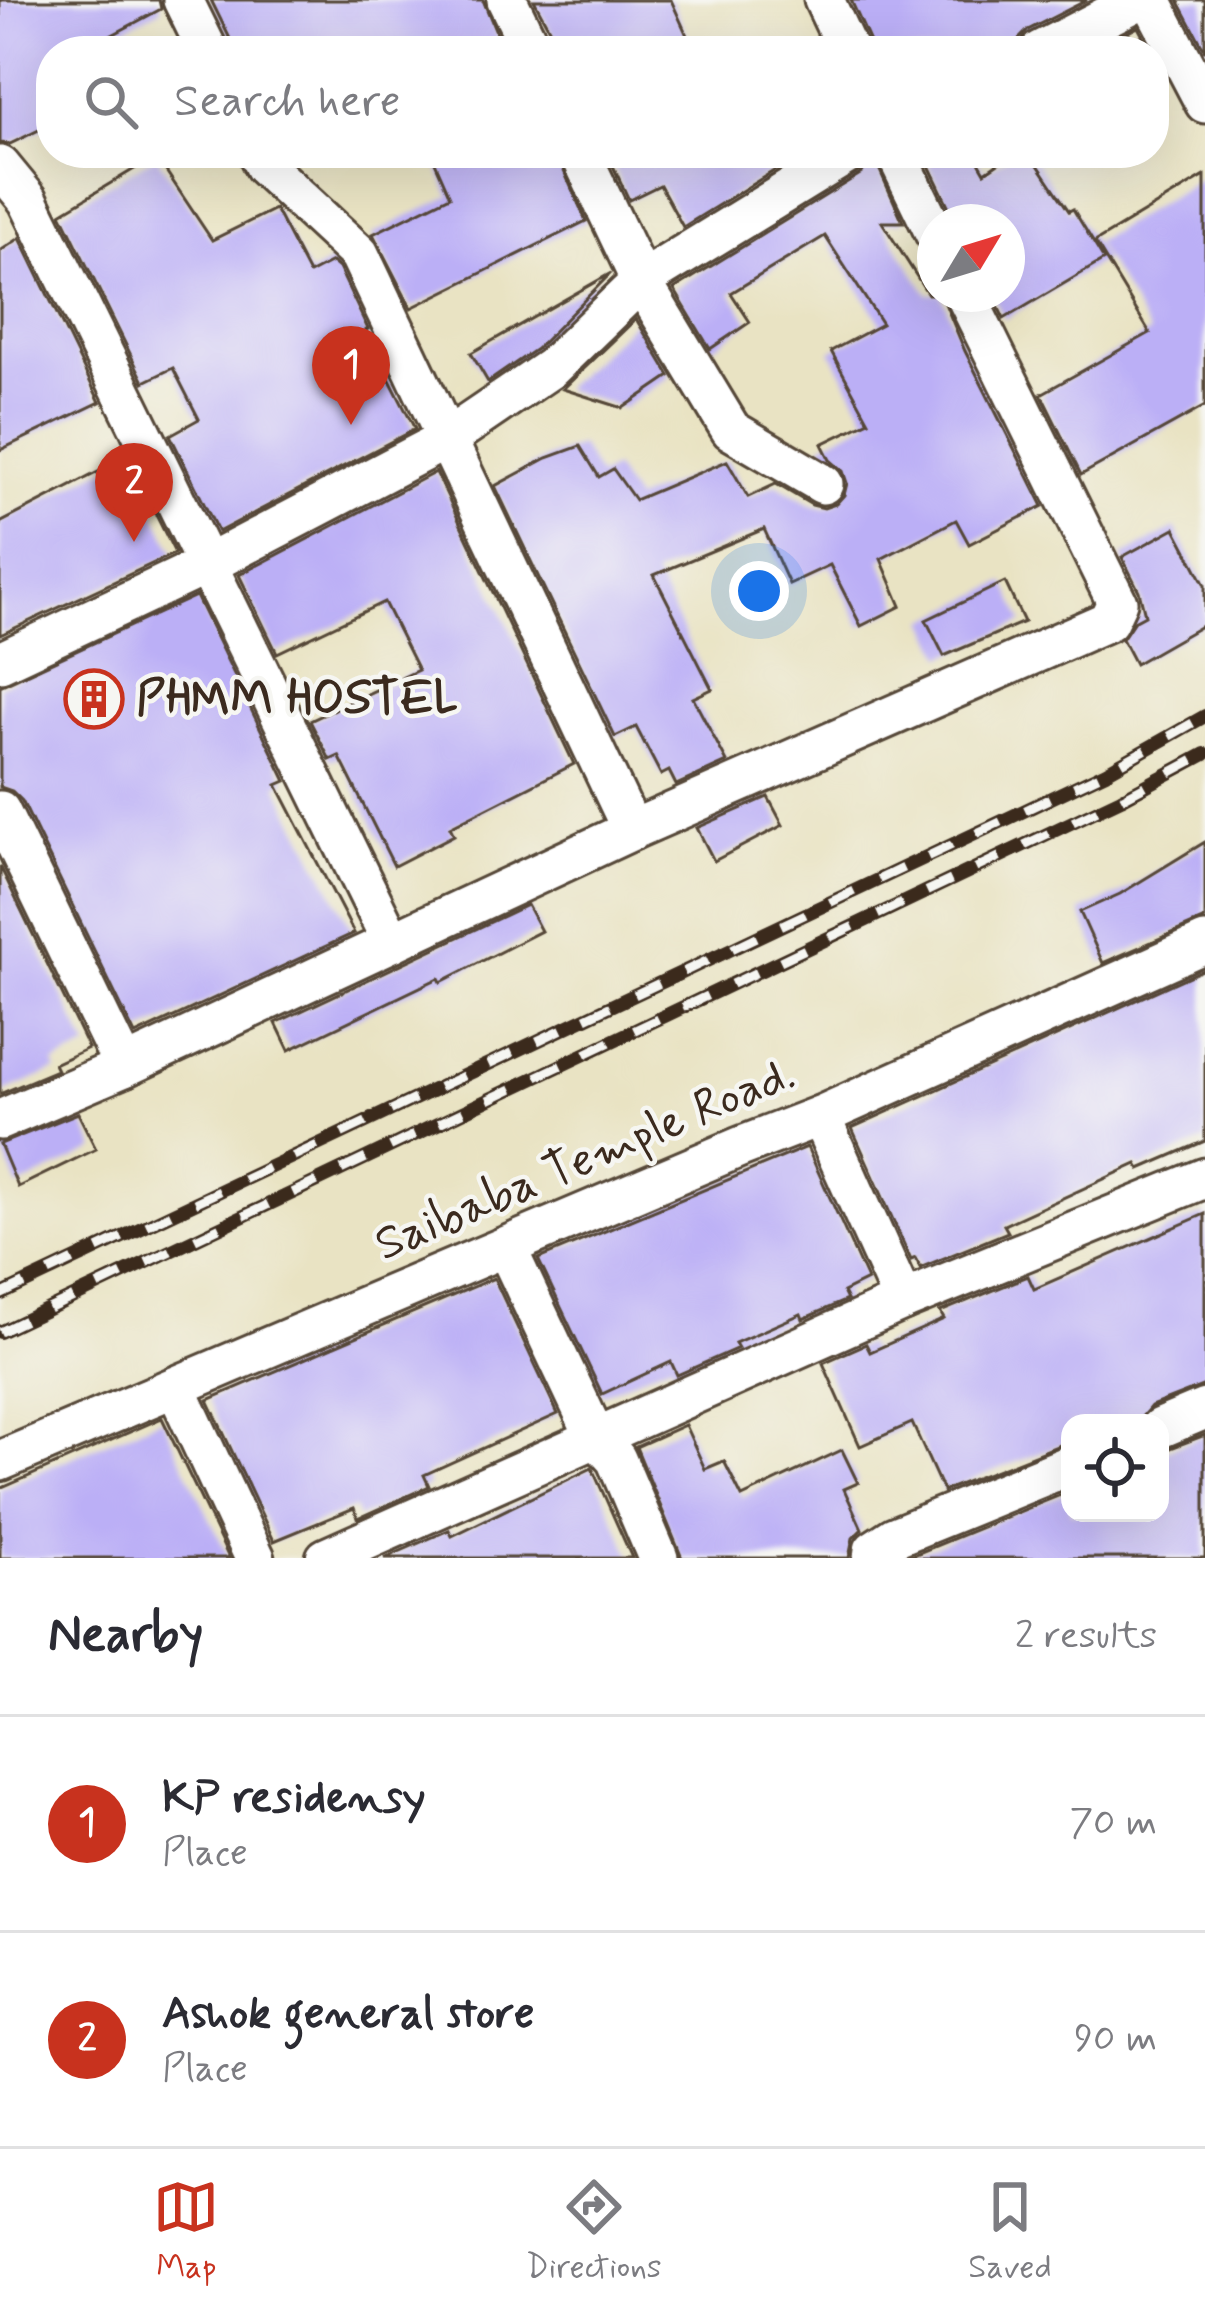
<!DOCTYPE html>
<style>
:root{--surface:#fff;--page:#f2f2f3;--text:#2b2b33;--muted:#7c7c81;--line:#e1e1e2;--accent:#c8321e}
body{margin:0;font-family:Mynerve,sans-serif;background:var(--page);color:var(--text)}
.controls{position:absolute;right:36px;bottom:36px;display:grid;overflow:hidden;border-radius:24px;box-shadow:0 12px 48px #0002}
.controls button{width:108px;height:108px;display:grid;place-items:center;padding:0;border:0;border-bottom:3px solid var(--line);background:var(--surface);color:var(--text);font:60px sans-serif}
.compass{position:absolute;left:917px;top:204px;width:108px;height:108px;border-radius:50%;background:var(--surface);box-shadow:0 12px 48px #0002;rotate:52deg}
.you{position:absolute;left:759px;top:591px;width:42px;height:42px;margin:-30px;border:9px solid #fff;border-radius:50%;background:#1a73e8;box-shadow:0 0 0 18px #1a73e833}
.badge{display:grid;place-items:center;width:78px;height:78px;border-radius:50%;background:var(--accent);color:#fff;font-size:39px;font-weight:700}
.pin{position:absolute;translate:-50% -99px;filter:drop-shadow(0 3px 6px #0008)}
.pin::after{content:'';position:absolute;top:63px;width:42px;height:36px;background:inherit;clip-path:polygon(0 0,100% 0,50% 100%)}
.list{margin:0;padding:0;list-style:none}
h2{display:flex;justify-content:space-between;align-items:center;height:156px;margin:0;padding:0 48px;font-size:51px}
h2 small{font-size:39px;font-weight:400;color:var(--muted)}
.list li{display:grid;grid-template-columns:78px 1fr auto;gap:36px;align-items:center;box-sizing:border-box;height:216px;padding:0 48px;border-top:3px solid var(--line)}
.list b{display:block;font-size:45px;white-space:nowrap}
.list p{margin:0;font-size:39px;white-space:nowrap;color:var(--muted)}
.list em{font-size:39px;font-style:normal;color:var(--muted)}
.icon{flex:none;width:66px;height:66px;fill:none;stroke:currentColor;stroke-width:2;stroke-linecap:round;stroke-linejoin:round}
.map{position:relative;flex:none;width:1205px;height:1558px;overflow:hidden}
.search{position:absolute;background:var(--surface);box-shadow:0 12px 48px #0002;left:36px;right:36px;top:36px;height:132px;display:flex;align-items:center;gap:30px;box-sizing:border-box;padding:0 42px;border-radius:48px;color:var(--muted);font-size:45px}
.sheet{height:588px;background:var(--surface)}
nav{display:flex;justify-content:space-around;align-items:center;box-sizing:border-box;height:168px;border-top:3px solid var(--line);background:var(--surface);font-size:33px;color:var(--muted)}
nav a{display:grid;justify-items:center;gap:6px}
nav .on{color:var(--accent)}
.map>svg:first-child{display:block}
</style>
<div class="map">
<svg width="1205" height="1558" viewBox="0 0 1205 1558">
<rect width="100%" height="100%" fill="#f6f6f2"/>
<filter id="ink" filterUnits="userSpaceOnUse"><feTurbulence type="fractalNoise" baseFrequency=".00833" numOctaves="2"/><feDisplacementMap in="SourceGraphic" scale="24" xChannelSelector="R" yChannelSelector="G"/><feConvolveMatrix kernelMatrix="1 2 1 2 8 2 1 2 1" color-interpolation-filters="sRGB"/></filter>
<filter id="wash" filterUnits="userSpaceOnUse"><feTurbulence type="fractalNoise" baseFrequency=".004" numOctaves="4" result="noise"/><feDisplacementMap in="SourceGraphic" scale="48" xChannelSelector="R" yChannelSelector="G"/><feGaussianBlur stdDeviation="2.7" result="paint"/><feColorMatrix in="noise" values="0 0 0 0 0 0 0 0 0 0 0 0 0 0 0 0 0 1.4 0 .05"/><feComposite in="paint" operator="in"/></filter>
<g filter="url(#wash)">
<rect width="100%" height="100%" fill="#e9e3c3"/>
<g id="blocks">
<g fill="#bbaff6">
<path d="M0 0H159L161 9 82 51H51V124L10 144 0 143Z"/>
<path d="M211 0H483L499 39 476 51H236Z"/>
<path d="M534 0H671L694 51H561Z"/>
<path d="M851 0H1087L1028 30 1019 39 1016 51H874Z"/>
<path d="M1178 0H1205V51Z"/>
<path d="M1138 27 1151 51H1092Z"/>
<path d="M431 153H556L586 221 411 308 373 234 450 196Z"/>
<path d="M607 153H803L683 227 660 185 629 200Z"/>
<path d="M923 153H974L985 172 1013 153H1030L1069 211 1073 209 1104 260 1004 319 992 294H1007V222H956Z"/>
<path d="M873 155 903 222H882L928 294H941L965 351 1043 506 969 544 956 520 881 559 901 606 861 626 830 565 789 584 764 529 654 575 712 689 693 698 727 762 676 785 669 771 661 775 636 727 615 737 495 486 547 458 580 446 599 477 613 469 635 500 727 461 748 497 776 484 812 505 824 508 836 504 844 495 847 483 843 471 830 460 822 444 869 421 831 351 882 324 825 236 731 293 750 322 710 349 674 289 862 173Z"/>
<path d="M156 156 212 240 275 209 309 274 332 262 339 268 368 329 365 331 415 429 218 532 170 435 199 419 173 368 144 382 61 213Z"/>
<path d="M1205 176V406L1081 475 1041 394 1150 333 1095 242Z"/>
<path d="M20 238 100 402 0 450V251Z"/>
<path d="M611 273 536 349 488 382 471 353Z"/>
<path d="M636 319 670 376 623 408 563 389Z"/>
<path d="M127 457 175 553 0 635V523Z"/>
<path d="M436 472 574 764 450 827 454 835 394 866 339 756 330 760 310 721 418 670 384 602 277 653 239 575Z"/>
<path d="M1175 528 1205 585V624L1135 664 1122 639 1134 621 1145 615 1139 591 1122 557Z"/>
<path d="M1005 582 1024 622 944 656 926 620Z"/>
<path d="M196 596 286 781 277 785 354 933 135 1035 22 801 12 791 0 787V686Z"/>
<path d="M768 797 783 825 714 861 697 828Z"/>
<path d="M1205 842V919L1103 963 1080 912 1120 894Z"/>
<path d="M0 866 88 1048 54 1064 57 1070 0 1094Z"/>
<path d="M527 905 541 931 441 982 439 978 289 1050 276 1023Z"/>
<path d="M1205 969V1141L1140 1169 1137 1164 1004 1225 1008 1232 920 1268 916 1258 911 1260 852 1128Z"/>
<path d="M78 1113 96 1149 18 1187 0 1144Z"/>
<path d="M807 1147 867 1280 843 1292 847 1300 803 1319 801 1314 735 1343 738 1348 677 1375 671 1362 602 1394 538 1259Z"/>
<path d="M1205 1214V1385L1151 1406 1137 1423H1070V1441L943 1491 912 1423 860 1446 823 1363 866 1344 870 1352 944 1319 940 1312 1028 1276 1034 1289Z"/>
<path d="M494 1278 558 1414 424 1475 429 1486 358 1518 354 1508 274 1541 208 1400Z"/>
<path d="M162 1418 229 1558H0V1489Z"/>
<path d="M685 1425 705 1469 724 1461 742 1497 842 1450 858 1483 844 1489 862 1529 853 1538 849 1558H682L636 1447Z"/>
<path d="M1205 1435V1558H906L1070 1491V1513H1160V1452Z"/>
<path d="M592 1468 632 1558H385L449 1530 452 1536Z"/>
</g>
</g>
</g>
<g filter="url(#ink)">
<use href="#blocks" fill-opacity="0" stroke="#554637" stroke-width="3"/>
<g fill="none" stroke-linecap="round" stroke-linejoin="round">
<defs>
<g id="street">
<path d="M183 0 208 51"/>
<path d="M507 0 532 51"/>
<path d="M824 0 848 51"/>
<path d="M1151 0 1205 103"/>
<path d="M1040 51 1139 0"/>
<path d="M580 153 641 281 731 430 823 484"/>
<path d="M896 153 935 233"/>
<path d="M0 166 28 200 392 942"/>
<path d="M0 662 206 565 445 440 551 368 641 281 849 153"/>
<path d="M0 811 124 1067"/>
<path d="M632 830 1108 621 1117 602 965 294"/>
<path d="M820 1116 903 1301"/>
<path d="M0 1120 124 1067 632 830 359 254 264 166 258 153"/>
<path d="M506 1247 595 1436 616 1459 658 1558"/>
<path d="M176 1388 255 1558"/>
<path d="M1160 1428 1205 1409"/>
<path d="M0 1461 740 1147 820 1116 1205 943"/>
<path d="M326 1558 903 1301 1205 1178"/>
<path d="M873 1558 874 1550 894 1537 1070 1465"/>
</g>
</defs>
<use href="#street" stroke="#554637" stroke-width="45"/>
<use href="#street" stroke="#fff" stroke-width="39"/>
<defs>
<g id="rail">
<path d="M0 1295 1106 772 1205 716"/>
<path d="M0 1332 1121 799 1205 754"/>
</g>
</defs>
<use href="#rail" stroke="#3b2a1e" stroke-width="14"/>
<use href="#rail" stroke="#f6f6f2" stroke-width="9" stroke-dasharray="27" stroke-linecap="butt"/>
</g>
</g>
<defs>
<symbol id="building-ring" viewBox="-11 -11 22 22"><circle r="9.5" fill="#f6f6f2" stroke="#c8321e" stroke-width="1.5"/><path d="M-4-6H4V6H1V3H-1V6H-4ZM-2.5-4.3h1.7v1.8h-1.7ZM.8-4.3h1.7v1.8H.8ZM-2.5-1h1.7V.8h-1.7ZM.8-1h1.7V.8H.8Z" fill="#c8321e"/></symbol>
</defs>
<g fill-rule="evenodd">
<use href="#building-ring" x="61" y="666" width="66" height="66"/>
</g>
<g text-anchor="middle" dominant-baseline="central" stroke-width="9" stroke-linejoin="round" paint-order="stroke">
<g font-size="48" font-weight="bold" fill="#3b2a1e" stroke="#f6f6f2" text-anchor="start">
<text x="136" y="699">PHMM HOSTEL</text>
</g>
<g font-size="48" fill="#3b2a1e" stroke="#f6f6f2">
<text transform="translate(585 1160) rotate(-23)">Saibaba Temple Road.</text>
</g>
</g>
</svg>
<div class="controls">
<button><svg class="icon" aria-label="locate" viewBox="0 0 24 24"><circle cx="12" cy="12" r="6"/><path d="M12 2v4M12 18v4M2 12h4M18 12h4"/></svg></button>
</div>
<svg class="compass" viewBox="-18 -18 36 36"><path d="M0-13l5 13h-10z" fill="#e53935"/><path d="M0 13l5-13h-10z" fill="#7c7c81"/></svg>
<div class="you"></div>
<div class="pin badge" style="left:351px;top:425px">1</div>
<div class="pin badge" style="left:134px;top:542px">2</div>
<div class="search"><svg class="icon" aria-label="search" viewBox="0 0 24 24"><circle cx="10" cy="10" r="6"/><path d="M15 15l6 6"/></svg>Search here</div>
</div>
<section class="sheet">
<h2>Nearby<small>2 results</small></h2>
<ul class="list">
<li><span class="badge">1</span><div><b>KP residensy</b><p>Place</p></div><em>70 m</em></li>
<li><span class="badge">2</span><div><b>Ashok general store</b><p>Place</p></div><em>90 m</em></li>
</ul>
</section>
<nav>
<a class="on"><svg class="icon" aria-label="map" viewBox="0 0 24 24"><path d="M3 6l6-2 6 2 6-2v14l-6 2-6-2-6 2zM9 4v14M15 6v14"/></svg>Map</a>
<a><svg class="icon" aria-label="directions" viewBox="0 0 24 24"><path d="M12 3l9 9-9 9-9-9zM9 14v-3h6M13 9l2 2-2 2"/></svg>Directions</a>
<a><svg class="icon" aria-label="saved" viewBox="0 0 24 24"><path d="M7 4h10v16l-5-4-5 4z"/></svg>Saved</a>
</nav>
